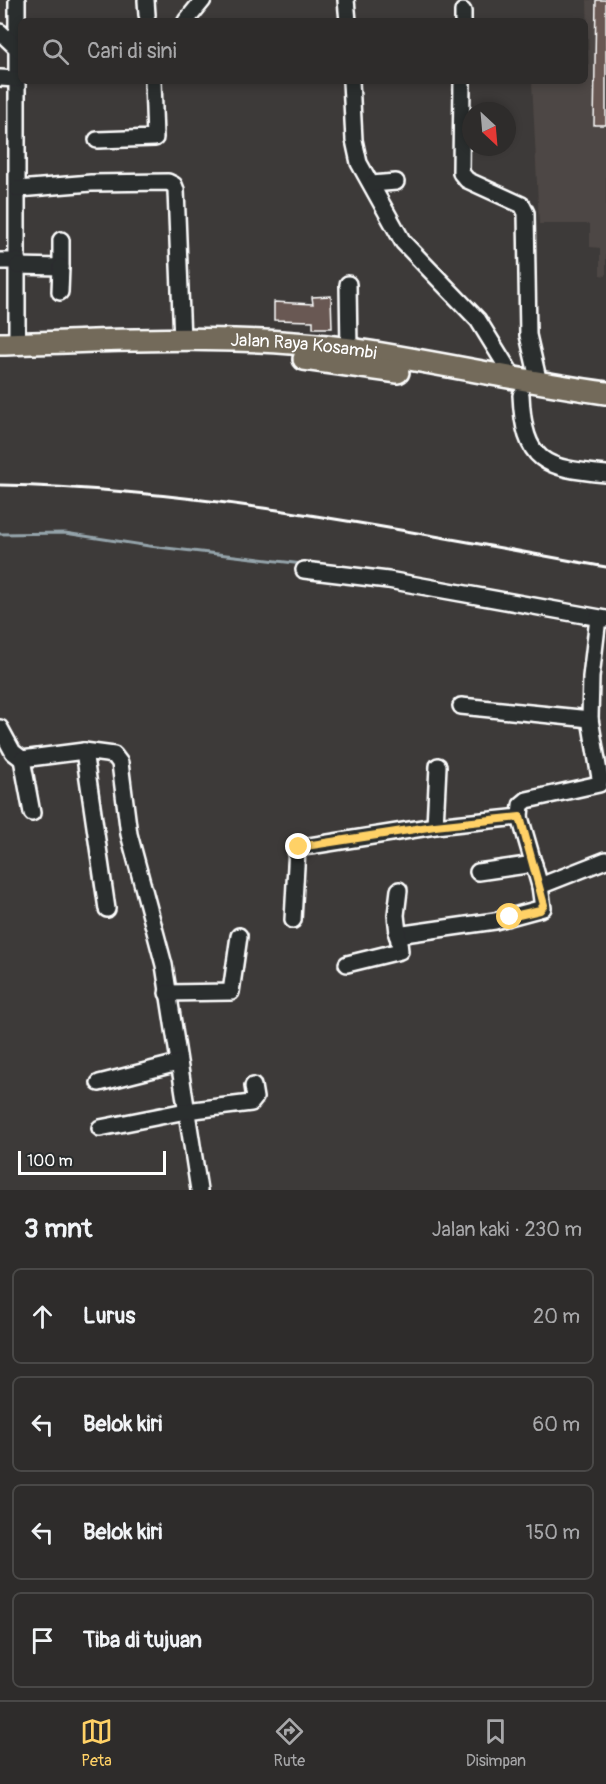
<!DOCTYPE html>
<html lang="id">
<meta charset="utf-8">
<style>
:root{--surface:#2e2c2b;--page:#363433;--text:#f1f3f6;--muted:#a7a7a9;--line:#494847;--accent:#ffd166}
body{margin:0;font-family:Pangolin,sans-serif;background:var(--page);color:var(--text)}
.compass{position:absolute;left:462px;top:102px;width:54px;height:54px;border-radius:50%;background:var(--surface);box-shadow:0 3px 9px #0003;rotate:154deg}
.scale{position:absolute;left:18px;bottom:15px;width:148px;box-sizing:border-box;padding-left:6px;border:3px solid #fff;border-top:0;font-size:16px;line-height:21px;white-space:nowrap;color:#fff;-webkit-text-stroke:4px #2a2d2e;paint-order:stroke}
.stop{position:absolute;width:18px;height:18px;margin:-14px;border:4px solid #ffd166;border-radius:50%;background:#fff}
.stop.end{background:#ffd166;border-color:#fff;box-shadow:0 2px 6px #0008}
.list{margin:0;padding:0;list-style:none}
h2{display:flex;justify-content:space-between;align-items:center;height:78px;margin:0;padding:0 24px;font-size:26px}
h2 small{font-size:20px;font-weight:400;color:var(--muted)}
.list li{display:grid;grid-template-columns:39px 1fr auto;gap:18px;align-items:center;box-sizing:border-box;height:96px;margin:0 12px 12px;padding:0 12px;border:2px solid var(--line);border-radius:9px}
.list b{display:block;font-size:22px;white-space:nowrap}
.list em{font-size:20px;font-style:normal;color:var(--muted)}
.icon{flex:none;width:33px;height:33px;fill:none;stroke:currentColor;stroke-width:2;stroke-linecap:round;stroke-linejoin:round}
.map{position:relative;flex:none;width:606px;height:1190px;overflow:hidden}
.search{position:absolute;background:var(--surface);box-shadow:0 3px 9px #0003;left:18px;right:18px;top:18px;height:66px;display:flex;align-items:center;gap:15px;box-sizing:border-box;padding:0 21px;border-radius:9px;color:var(--muted);font-size:22px}
.sheet{height:510px;background:var(--surface)}
nav{display:flex;justify-content:space-around;align-items:center;box-sizing:border-box;height:84px;border-top:2px solid var(--line);background:var(--surface);font-size:16px;color:var(--muted)}
nav a{display:grid;justify-items:center;gap:3px}
nav .on{color:var(--accent)}
.map>svg:first-child{display:block}
</style>
<div class="map">
<svg width="606" height="1190" viewBox="0 0 606 1190">
<rect width="100%" height="100%" fill="#3d3a39"/>
<filter id="ink" filterUnits="userSpaceOnUse"><feTurbulence type="fractalNoise" baseFrequency=".0167" numOctaves="2"/><feDisplacementMap in="SourceGraphic" scale="12" xChannelSelector="R" yChannelSelector="G"/><feConvolveMatrix kernelMatrix="1 2 1 2 8 2 1 2 1" color-interpolation-filters="sRGB"/></filter>
<g filter="url(#ink)">
<path fill="#4e4744" d="M587 0H606V276L600 275V248L590 247V224H539L532 81H585V72H589Z"/>
<g fill="none" stroke-linecap="round" stroke-linejoin="round">
<g stroke="#95a4ab" stroke-width="3">
<path d="M0 534 65 533 149 546 303 564"/>
<path d="M402 575 466 587"/>
</g>
</g>
<g fill="#695852" stroke="#fff" stroke-width="1.5">
<path d="M596 0H606V125H594Z"/>
<path d="M331 296 332 328H313V321L274 320V302L313 304 312 297Z"/>
</g>
<g fill="none" stroke-linecap="round" stroke-linejoin="round">
<defs>
<g id="minor">
<path d="M17 0V344"/>
<path d="M146 0 147 15"/>
<path d="M346 0 348 21"/>
<path d="M186 21 203 0"/>
<path d="M463 21V11"/>
<path d="M0 32 21 52"/>
<path d="M0 78 17 79"/>
<path d="M351 81 354 140 359 163 403 242 478 320 515 380"/>
<path d="M462 81 461 173 467 180 522 205 526 213 528 335 539 383"/>
<path d="M97 140 155 138 153 81"/>
<path d="M372 184 396 182"/>
<path d="M18 189 91 183 168 182 174 185 176 190 182 340"/>
<path d="M0 261H18"/>
<path d="M18 266 61 267V240"/>
<path d="M348 284 349 349"/>
<path d="M60 292 61 267"/>
<path d="M521 395C524 463 544 468 606 474"/>
<path d="M304 570 388 580 606 619"/>
<path d="M461 706 590 719 591 677 598 618"/>
<path d="M0 728 13 752 22 759 84 751 114 755 120 763 129 834 164 965 199 1190"/>
<path d="M84 751 107 909"/>
<path d="M22 759 32 813"/>
<path d="M520 817 521 805 527 800 599 784 600 778 590 719"/>
<path d="M435 826 438 766"/>
<path d="M478 872 534 864"/>
<path d="M540 886 606 860"/>
<path d="M293 920 297 848 435 826 520 817 540 886 543 908 495 921 397 935"/>
<path d="M347 964 400 951 396 915 399 890"/>
<path d="M167 993 231 992 239 936"/>
<path d="M99 1083 178 1063"/>
<path d="M100 1128 186 1111 251 1103 255 1098 253 1086"/>
</g>
<g id="highway">
<path id="s1" d="M0 344C116 341 235 333 350 349 436 362 520 381 606 393"/>
<path d="M304 359 398 372"/>
</g>
</defs>
<use href="#minor" stroke="#fff" stroke-width="20"/>
<use href="#highway" stroke="#fff" stroke-width="26"/>
<use href="#minor" stroke="#2a2d2e" stroke-width="15"/>
<use href="#highway" stroke="#736b5a" stroke-width="21"/>
<path stroke="#fff" stroke-width="3" d="M0 485C204 489 405 531 606 567"/>
</g>
</g>
<g fill="none" stroke-linecap="round" stroke-linejoin="round" filter="url(#ink)">
<path stroke="#ffd166" stroke-width="8" d="M299 847 435 826 520 817 544 905 540 910 510 917"/>
</g>
<g text-anchor="middle" dominant-baseline="central" stroke-width="4.5" stroke-linejoin="round" paint-order="stroke">
<g font-size="18" fill="#fff" stroke="#2a2d2e">
<text stroke="none"><textPath href="#s1" startOffset="304">Jalan Raya Kosambi</textPath></text>
</g>
</g>
</svg>
<svg class="compass" viewBox="-18 -18 36 36"><path d="M0-13l5 13h-10z" fill="#e53935"/><path d="M0 13l5-13h-10z" fill="#a7a7a9"/></svg>
<div class="scale">100 m</div>
<div class="stop" style="left:510px;top:917px"></div>
<div class="stop end" style="left:299px;top:847px"></div>
<div class="search"><svg class="icon" aria-label="search" viewBox="0 0 24 24"><circle cx="10" cy="10" r="6"/><path d="M15 15l6 6"/></svg>Cari di sini</div>
</div>
<section class="sheet">
<h2>3 mnt<small>Jalan kaki · 230 m</small></h2>
<ul class="list">
<li><svg class="icon" aria-label="ahead" viewBox="0 0 24 24"><path d="M12 20V5M6 11l6-6 6 6"/></svg><div><b>Lurus</b></div><em>20 m</em></li>
<li><svg class="icon" aria-label="left" viewBox="0 0 24 24"><path d="M17 20v-9H6M10 6l-5 5 5 5"/></svg><div><b>Belok kiri</b></div><em>60 m</em></li>
<li><svg class="icon" aria-label="left" viewBox="0 0 24 24"><path d="M17 20v-9H6M10 6l-5 5 5 5"/></svg><div><b>Belok kiri</b></div><em>150 m</em></li>
<li><svg class="icon" aria-label="arrive" viewBox="0 0 24 24"><path d="M6 21V4h12l-3 4 3 4H6"/></svg><div><b>Tiba di tujuan</b></div></li>
</ul>
</section>
<nav>
<a class="on"><svg class="icon" aria-label="map" viewBox="0 0 24 24"><path d="M3 6l6-2 6 2 6-2v14l-6 2-6-2-6 2zM9 4v14M15 6v14"/></svg>Peta</a>
<a><svg class="icon" aria-label="directions" viewBox="0 0 24 24"><path d="M12 3l9 9-9 9-9-9zM9 14v-3h6M13 9l2 2-2 2"/></svg>Rute</a>
<a><svg class="icon" aria-label="saved" viewBox="0 0 24 24"><path d="M7 4h10v16l-5-4-5 4z"/></svg>Disimpan</a>
</nav>
